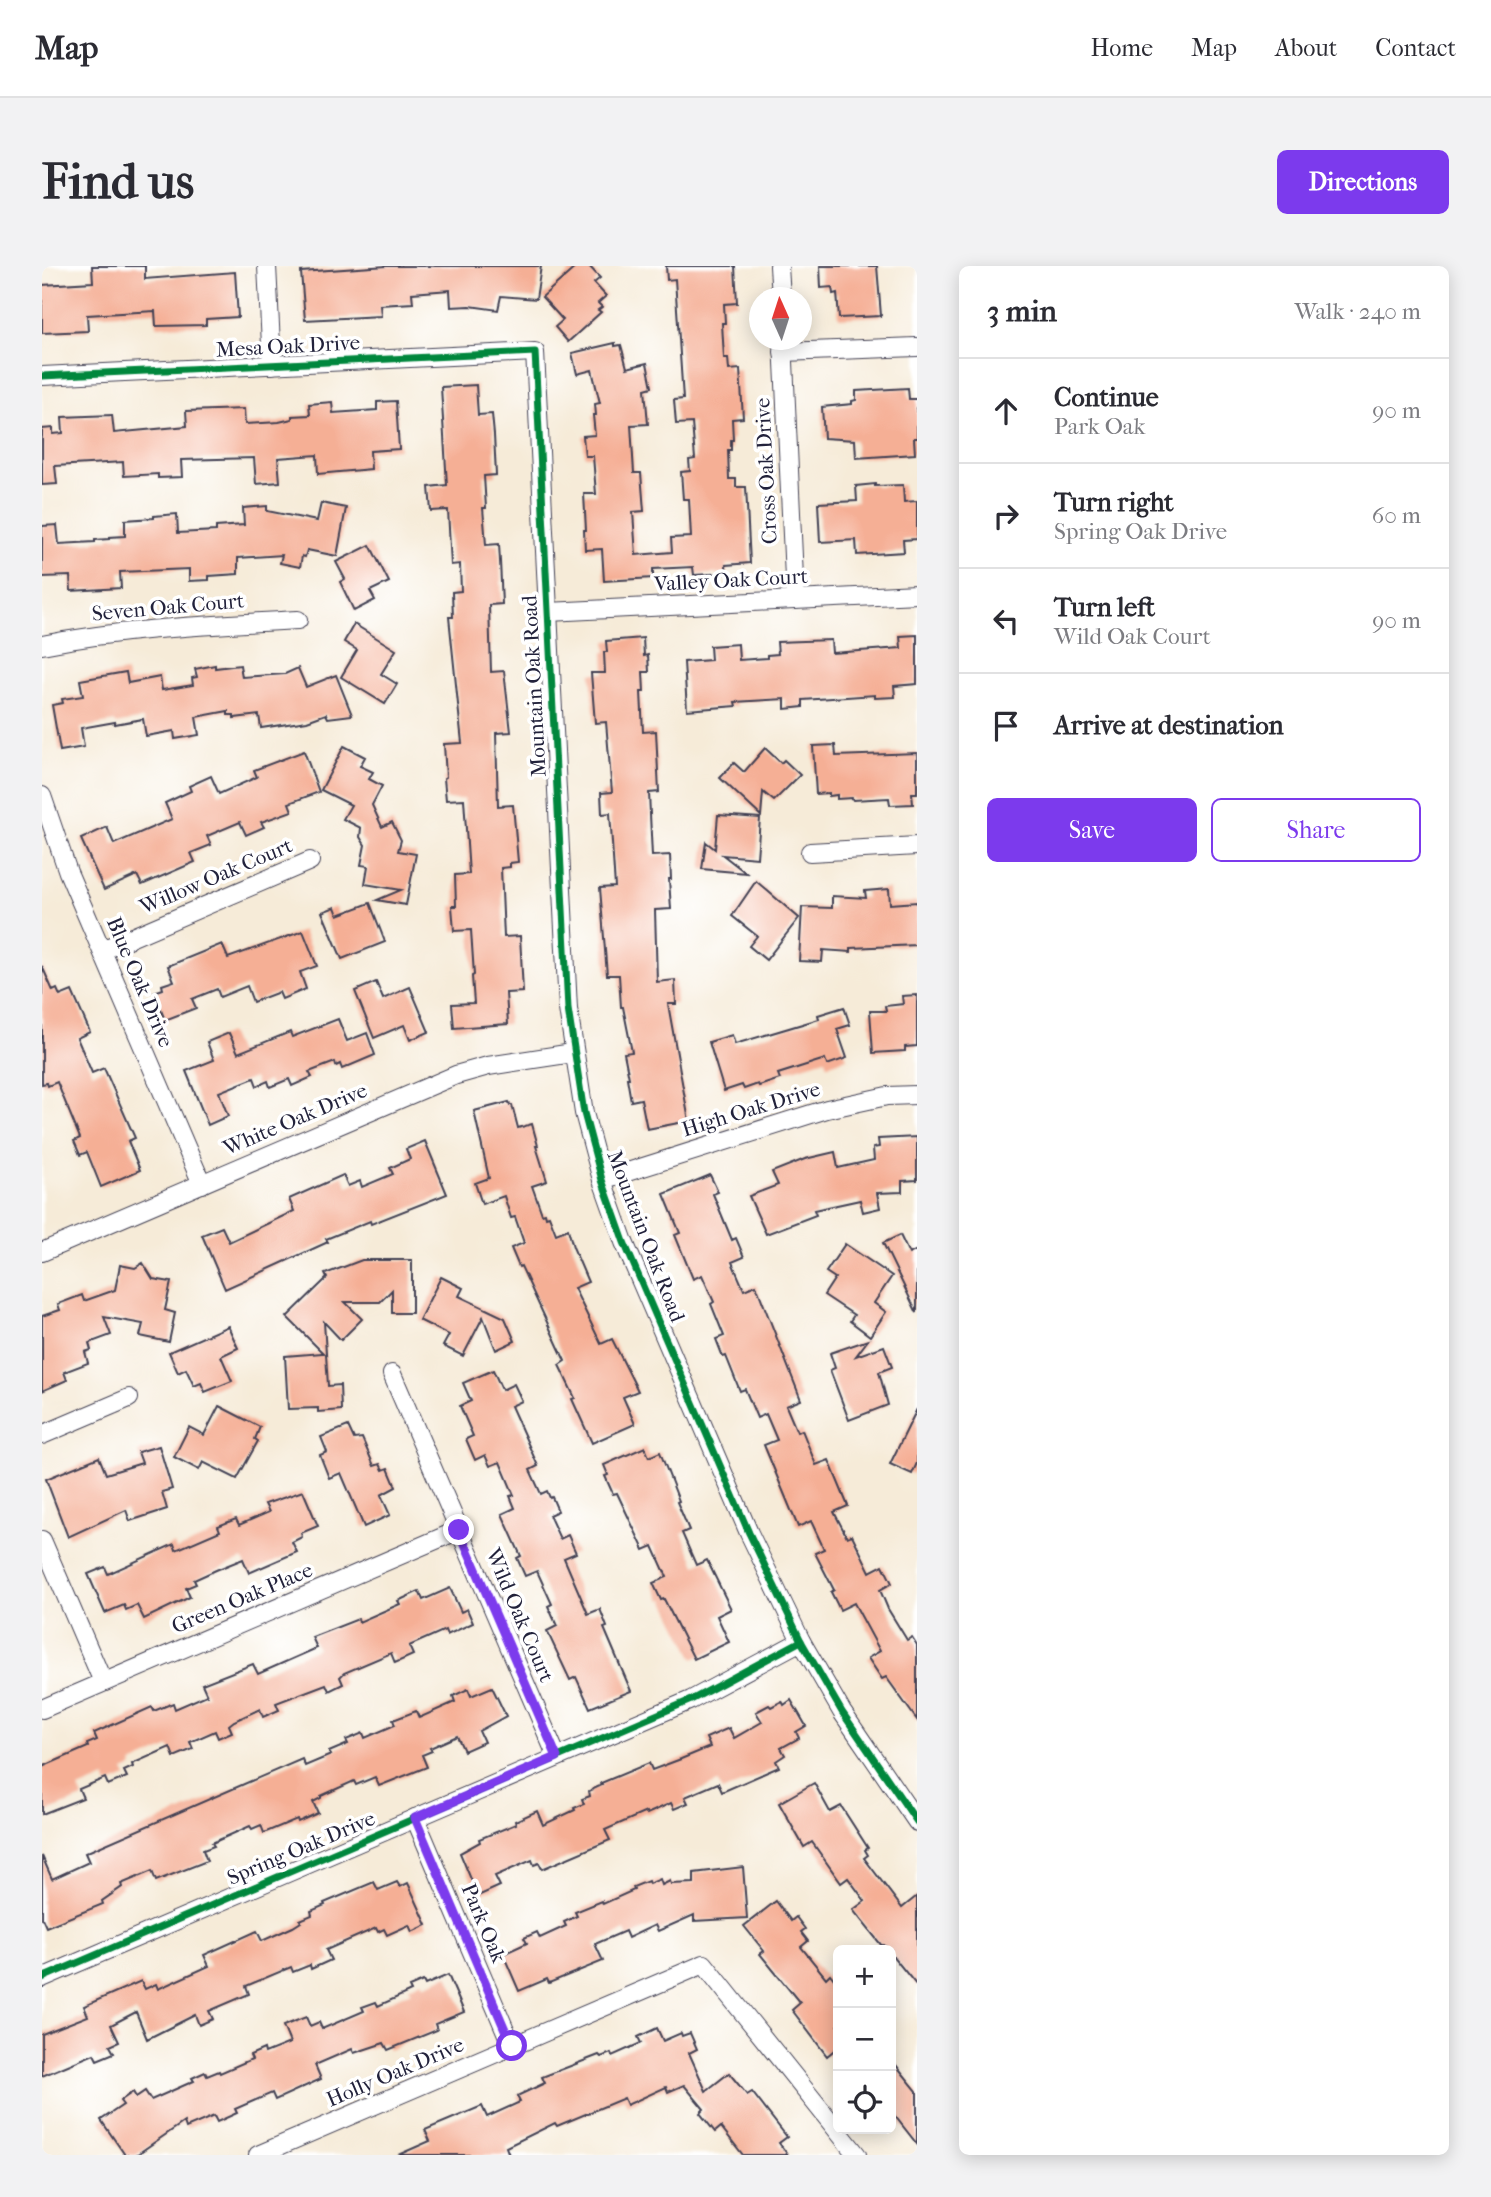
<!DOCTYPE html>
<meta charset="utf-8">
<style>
:root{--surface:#fff;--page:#f2f2f3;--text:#2b2b33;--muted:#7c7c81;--line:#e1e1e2;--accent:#7c3aed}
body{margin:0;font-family:"IM FELL French Canon",serif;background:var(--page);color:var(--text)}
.controls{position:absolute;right:21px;bottom:21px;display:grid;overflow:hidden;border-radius:10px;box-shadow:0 4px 18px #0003}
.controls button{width:63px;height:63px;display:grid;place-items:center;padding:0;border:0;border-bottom:2px solid var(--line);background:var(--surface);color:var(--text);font:35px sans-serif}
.compass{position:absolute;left:707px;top:21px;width:63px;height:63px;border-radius:50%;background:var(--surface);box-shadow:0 4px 18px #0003;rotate:357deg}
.stop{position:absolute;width:21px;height:21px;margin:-16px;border:5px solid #7c3aed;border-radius:50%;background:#fff}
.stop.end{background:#7c3aed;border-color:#fff;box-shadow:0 2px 7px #0008}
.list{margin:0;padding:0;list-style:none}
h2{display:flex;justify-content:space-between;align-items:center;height:91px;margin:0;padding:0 28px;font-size:30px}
h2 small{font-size:23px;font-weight:400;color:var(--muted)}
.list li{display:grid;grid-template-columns:46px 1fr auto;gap:21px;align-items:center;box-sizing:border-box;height:105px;padding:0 28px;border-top:2px solid var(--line)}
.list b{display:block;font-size:26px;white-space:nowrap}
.list p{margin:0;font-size:23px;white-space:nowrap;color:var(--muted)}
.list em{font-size:23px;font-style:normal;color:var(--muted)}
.actions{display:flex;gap:14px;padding:21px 28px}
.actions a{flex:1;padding:16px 0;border:2px solid var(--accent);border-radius:10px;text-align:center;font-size:24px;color:var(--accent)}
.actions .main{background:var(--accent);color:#fff}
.icon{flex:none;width:38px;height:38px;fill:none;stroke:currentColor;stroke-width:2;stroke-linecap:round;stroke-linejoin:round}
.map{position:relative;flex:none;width:875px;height:1889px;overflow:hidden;border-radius:10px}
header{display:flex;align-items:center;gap:42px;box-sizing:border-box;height:98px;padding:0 35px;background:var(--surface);border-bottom:2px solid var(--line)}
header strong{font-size:33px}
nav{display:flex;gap:38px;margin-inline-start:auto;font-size:24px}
.intro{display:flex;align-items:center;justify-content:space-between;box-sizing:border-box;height:168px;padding:0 42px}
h1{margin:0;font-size:49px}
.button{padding:18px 32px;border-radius:10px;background:var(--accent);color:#fff;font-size:24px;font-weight:700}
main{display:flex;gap:42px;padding:0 42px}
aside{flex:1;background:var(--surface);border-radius:10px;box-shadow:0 4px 18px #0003}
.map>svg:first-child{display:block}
</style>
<header>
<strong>Map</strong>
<nav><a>Home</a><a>Map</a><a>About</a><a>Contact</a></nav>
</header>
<div class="intro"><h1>Find us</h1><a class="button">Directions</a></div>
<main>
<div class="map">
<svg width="875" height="1889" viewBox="0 0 875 1889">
<rect width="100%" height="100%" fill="#fff"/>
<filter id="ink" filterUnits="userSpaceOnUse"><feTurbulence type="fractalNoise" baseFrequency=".0143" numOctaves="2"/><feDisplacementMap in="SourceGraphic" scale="14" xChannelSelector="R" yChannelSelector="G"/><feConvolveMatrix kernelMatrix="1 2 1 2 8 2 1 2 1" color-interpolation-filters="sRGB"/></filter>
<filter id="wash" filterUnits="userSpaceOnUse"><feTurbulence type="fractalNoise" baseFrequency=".00686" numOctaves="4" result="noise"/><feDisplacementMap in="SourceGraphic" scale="28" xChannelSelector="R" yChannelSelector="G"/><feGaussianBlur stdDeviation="1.57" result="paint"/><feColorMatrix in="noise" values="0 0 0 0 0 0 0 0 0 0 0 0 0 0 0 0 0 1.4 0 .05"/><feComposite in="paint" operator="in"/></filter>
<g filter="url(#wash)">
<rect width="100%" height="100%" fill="#f6ebd8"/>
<g id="blocks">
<g fill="#f5af95">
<path d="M50 0H103V13L193 6 196 51 164 53V59L114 60 113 45 45 49 46 65 0 67V19L51 16Z"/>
<path d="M345 0H499L494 33 459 30 456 44 428 40 409 41 408 24 370 27 371 37 338 39 339 50 263 54 259 6Z"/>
<path d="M535 0H547L558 12 552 17 564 30 556 37 560 41 556 44 559 46 526 76 513 61 521 54 500 31Z"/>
<path d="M624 0H693L695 37 682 38 683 57H680L682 92H686L687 104 698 103 701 152 690 153 691 174H689V184H686L687 213H694V221H704L708 297 684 299 685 307 652 309 651 301 611 303V312L562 315 560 283 543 284 542 264H544L542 228H554L551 190H543L541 170 553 169 551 149H554L553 138 558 137 550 104 535 108 530 87 573 77V80L579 79 585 102 605 97 610 121 603 123 606 158 589 159 592 207H599L602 245 591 246 594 289 630 286 629 272 649 271 647 233H641L639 206 648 205 647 194 653 193 650 157 634 158 632 134 641 133 633 13 625 14Z"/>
<path d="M778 0H835L839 50 797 52 795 27 791 28 790 21 779 22Z"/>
<path d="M434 119 436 149 450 148 452 169 454 209 442 210 444 242H441L444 279 457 278 458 295 460 338 447 339 449 406 462 405 469 466 454 467 456 540 471 539 476 596 468 597V601L459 602 462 671 478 670 481 726 464 727 466 758 412 762 410 738 432 737 430 710 432 709 429 664 412 665 410 640H414L413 609 427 608 422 533 404 534 402 512 404 511 402 478 420 477 407 351H411L410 326 419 325 418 298 409 299 406 244 389 245 387 221 405 219 399 121Z"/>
<path d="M866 122 867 133H875V172H872L873 188 814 192 813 174 782 172 780 141 810 138V135L814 134V125Z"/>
<path d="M354 135 357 183 328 185 329 203 276 208 275 189 236 192 238 216 214 218 212 192 139 194 140 211 116 212V208L82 210 81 196 13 200 15 218 0 219V163L11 162V168L21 167 20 151 70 149 72 167 145 160 144 145 202 143 203 158 237 156 250 153V150L268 149 267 138 290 136 291 147 335 144V136Z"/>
<path d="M833 218V220L861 219 862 236 875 235V273L861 274 862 286 815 289 814 274 778 276 776 237 815 235 814 220Z"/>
<path d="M279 237 304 242 295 290 265 284 263 291 260 290 258 301 238 297 240 289 196 292V308L167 310V314L147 315V303L78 306 79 322 29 325 28 310 0 311V260L15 259 17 278 53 276V274L67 273V271L83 270V254L112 252V250L135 248 136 267 174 265V261L202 259 201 242 225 240V245L275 255Z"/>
<path d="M328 279 347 316 328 325 333 334 312 345 298 316 303 313 294 296Z"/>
<path d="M312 358 354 384 339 408 355 418 343 438 299 411 315 384 302 376Z"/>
<path d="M875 369V418L852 420 853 431 833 432V429L761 434V441L743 443V433L693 436 694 440 645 444 642 396 669 394 668 380 696 378 697 394 725 392V389L736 388 735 376 789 374 790 387 859 382 858 370Z"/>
<path d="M601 372 602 390 606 389 607 406H601L602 426H599L601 466 614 465 617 526 607 527 610 590 628 589 629 613H627L629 643 613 644 615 716 633 714 634 738H626L647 855 605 863 599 833 589 835 585 812H587L582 787 590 786 581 741H579L577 709H565L558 622 573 621 568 547 560 548 559 527 570 526 564 456 553 457 549 407H563L562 386H565L564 375Z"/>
<path d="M173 399V402L198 399 200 411 243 408 256 402 264 421 294 409 310 449 286 452 284 448 265 455 219 462 217 449 192 452V449H186V445L154 451 157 469 133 473 132 465 104 470 101 453 73 458V456L39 462 42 481 18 485 10 439 21 437 20 433 41 430 38 414 84 406 86 417 118 411 120 424 151 419 150 412 155 411 153 403Z"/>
<path d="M793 479 794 490 875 487V527H870L871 538 848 539 847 532 811 534 810 532 795 533V529L787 530V527L774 528 771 480Z"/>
<path d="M302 480 323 491 318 500 331 506 327 513 340 520 330 539 340 561 350 556 359 574 356 585 374 588 364 639 335 634 359 624 323 618 326 600 319 599 323 579 318 571 319 562 301 553 309 539 279 524Z"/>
<path d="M723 482 739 497 742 494 758 509 732 535 721 526 719 550 678 512 692 497 702 506Z"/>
<path d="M262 485 277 526 247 537 250 545 219 556 222 561 204 569 198 556 165 570 169 579 149 587 153 596 100 619 95 609 62 624 39 573 65 561 72 578 130 553 123 537 149 525 147 520 169 510 177 528 215 511 212 504Z"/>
<path d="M676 549 718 552 715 592 681 589 704 607 660 603 664 576 673 583Z"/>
<path d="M714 615 757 652 724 694 707 680 715 670 690 650Z"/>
<path d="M847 623 848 638 875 636V679L809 682V686L781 684 780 696 757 695 760 641 790 642V630L824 632 823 625Z"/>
<path d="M328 637 343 676 300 693 280 646 293 641 296 649Z"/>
<path d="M261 665 275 700 258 706 264 723 240 733 237 726 211 736 205 720 178 731 175 723 150 733 154 742 123 754 112 726 121 723 120 719 132 715 126 700 180 678 186 692Z"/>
<path d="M0 700 11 725 15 723 18 730 30 725 48 766 35 772 50 807 62 802 93 872 86 875 98 904 59 921 45 886 38 889 32 875 38 872 15 816 6 820 5 817 0 818Z"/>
<path d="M334 716 341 733 368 721 387 766 368 774 362 759 332 772 313 725Z"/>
<path d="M875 729V780L863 781V785L831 787 828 745H844L843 740 861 738 860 730Z"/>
<path d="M802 741 808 759 795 763 805 792 785 799 783 793 736 808 738 813 717 820 716 818 702 823 700 819 682 825 667 776 690 769 693 778 777 753 776 749Z"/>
<path d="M296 753 305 775 325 767 333 789 300 803 298 798 294 800 293 796 267 806 270 811 250 820 247 813 228 821 226 815 215 820 212 812 177 826 186 850 166 859 144 805 172 794 165 776 187 767 196 787 248 766 250 771Z"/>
<path d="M467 836 468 839H470L476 862 490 858 496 880H494L505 915 490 920 500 948 503 947 504 951 507 950 514 968 526 963 531 981 546 1016 532 1022 559 1078 570 1073 596 1125 581 1131 593 1158 550 1177 530 1133 533 1132 517 1099 523 1095 479 1000 477 1001 469 982 482 977 473 951 469 952 462 930 440 938 433 917 447 912 432 845Z"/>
<path d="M875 871V914L860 915V926L835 927 838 942 821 946 818 934 772 944 774 949 724 968 707 930 736 919 730 906 763 893 793 886 796 902 832 894 831 882 837 881 836 873Z"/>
<path d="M383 875 405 928 329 958 328 955 284 973 286 976 183 1023 160 969 180 961 187 976 252 945 247 933 301 909 306 920 318 915 320 921 351 908 348 902 368 893 364 883Z"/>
<path d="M668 909 676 926 671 928 690 974 694 972 702 991 690 996 702 1024 714 1019 759 1134 744 1140 755 1166 760 1164 774 1199 787 1194 806 1240 792 1246 805 1271 810 1269 828 1306 841 1299 850 1317 838 1324 846 1343 865 1374 870 1371 875 1379V1454L844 1411 840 1413 826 1392 838 1385 812 1337 798 1344 789 1326 792 1324 773 1287 782 1283 769 1255 756 1261 722 1179 735 1174 724 1148 715 1152 703 1123 698 1125 684 1090 681 1091 674 1073 682 1070 669 1038 672 1036 660 1009 651 1013 633 969 638 967 622 928Z"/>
<path d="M858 969 867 988 875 984V1047L841 977Z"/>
<path d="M803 978 850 1010 832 1037 844 1046 828 1070 808 1055 812 1049 782 1029 793 1012 784 1006Z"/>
<path d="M320 994H370V1047H350V1024L338 1036H303L320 1053 299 1074 282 1056 286 1120 298 1119 299 1144 276 1146V1142L246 1143 243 1090 281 1087 245 1051 285 1012 283 1008Z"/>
<path d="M101 997 111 1013 129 1016 123 1044 133 1047 127 1076 98 1070 101 1058 62 1051 69 1069 47 1077 49 1084 43 1086 46 1097 22 1106 25 1114 0 1125V1050L18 1044 16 1038 40 1029 42 1035 73 1024 78 999 93 1002Z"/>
<path d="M399 1011 421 1022 417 1030 463 1052 473 1075 454 1084 441 1051 421 1090 401 1080 407 1069 377 1054Z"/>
<path d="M186 1060 196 1082 179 1090 190 1115 163 1126 159 1117 152 1120 144 1103 136 1107 127 1086Z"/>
<path d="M826 1074 814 1090 842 1080 850 1101 837 1106 846 1139 807 1154 788 1104 793 1102 788 1087Z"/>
<path d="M451 1104 460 1124 472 1118 480 1135 469 1140 496 1200 488 1204 499 1228 505 1225 508 1232 510 1231 516 1245 507 1249 518 1273 526 1269 534 1287 522 1292 546 1348 558 1343 565 1361 562 1362 589 1425 548 1442 534 1411 528 1414 505 1365 515 1360 506 1340 510 1338 495 1305 483 1310 475 1292 479 1290 460 1248 473 1242 468 1230 472 1229 458 1196 448 1200 443 1189 433 1194 424 1173 431 1170 418 1140 429 1135 421 1117Z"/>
<path d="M177 1140 218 1161 213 1173 216 1175 195 1213 161 1196 157 1204 132 1191 147 1161 162 1169Z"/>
<path d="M875 1143V1197L870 1208 848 1198Z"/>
<path d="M306 1160 312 1173 320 1172 332 1200 338 1198 341 1204 346 1202 354 1221 339 1229 348 1249 322 1261 299 1207 287 1212 278 1189 285 1186 279 1171Z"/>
<path d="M117 1180 130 1223 120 1226 125 1243 88 1255 84 1244 26 1271 4 1213 57 1191 64 1208 100 1197 96 1186Z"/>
<path d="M603 1181 607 1191 618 1186 637 1235 635 1236 647 1264 640 1267 654 1299 665 1294 689 1343 675 1350 687 1376 652 1393 622 1333 619 1334 611 1317 625 1311 611 1280 602 1284 575 1227 571 1228 563 1210 566 1209 562 1199Z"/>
<path d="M261 1225 276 1260 259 1267 260 1271 250 1276 255 1286 207 1307 201 1293 174 1304 152 1314 154 1318 144 1322 148 1331 102 1353 95 1339 84 1344 82 1339 63 1347 46 1308 63 1301 66 1308 132 1278 134 1284 178 1265 176 1260 194 1253 197 1259 227 1246 223 1238Z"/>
<path d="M408 1322 419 1346 425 1343 431 1357 405 1369 403 1364 367 1380 371 1389 353 1397 349 1387 302 1407 298 1411 301 1418 287 1425 284 1418 234 1437 237 1444 221 1451 218 1443 192 1455 187 1459 190 1466 176 1472 173 1465 148 1476 151 1483 132 1491 128 1481 90 1498 91 1501 82 1505 85 1511 66 1519 63 1512 37 1523 41 1532 0 1548V1501L46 1481 45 1478 55 1474 52 1467 110 1441 112 1445 131 1437 133 1443 165 1429 160 1418 211 1398 216 1408 275 1382 270 1371 316 1353 317 1356 358 1338 356 1335 377 1325 381 1334Z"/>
<path d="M450 1421 464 1450 437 1465 442 1476 422 1485 415 1470 388 1482 390 1485 380 1489 385 1501 337 1520 333 1511 314 1519 312 1515 279 1530V1532L271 1536 276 1547 256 1556 255 1553 222 1567 219 1559 210 1563 208 1560 170 1577 172 1580 161 1584 165 1595 114 1615 110 1605 79 1618 80 1621 60 1635 61 1638 4 1661 0 1652V1590L10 1613 47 1596 43 1587 260 1493 263 1500 289 1489 287 1486 306 1478 304 1474 321 1467 323 1472 353 1459 351 1454 374 1445 377 1452 413 1436 411 1430 426 1423 429 1430Z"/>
<path d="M749 1434 764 1460 754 1466 757 1472 739 1482 743 1489 734 1495 737 1501 680 1526 676 1517 643 1531 646 1537 632 1543 629 1537 605 1548 604 1546 563 1564 568 1574 500 1603 497 1597 492 1599 490 1594 453 1610 458 1620 436 1630 418 1587 438 1576 437 1573 474 1558 473 1555 495 1545 501 1559 533 1544 532 1542 542 1538 540 1533 548 1530 547 1525 560 1519 559 1517 607 1497 610 1504 639 1493 668 1481 664 1472 687 1462 692 1472 720 1456 714 1446 727 1439 729 1441 740 1435 742 1439Z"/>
<path d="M772 1517 788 1546 799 1540 826 1582 823 1584 826 1589 822 1592 860 1642 875 1630V1720L849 1688V1684L841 1679 840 1680 811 1644 823 1635 806 1612 799 1617 770 1576 762 1581 737 1537Z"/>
<path d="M701 1601 705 1652 652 1655V1649L616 1665 613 1659 586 1672 583 1665 553 1678 561 1695 507 1717 505 1713 477 1725 461 1688 485 1677 482 1672 495 1666 498 1672 524 1660 522 1656 535 1650 533 1646 560 1635 561 1638 592 1624 591 1621 606 1615 607 1618 618 1613 620 1619 628 1615 629 1618 652 1617V1607Z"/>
<path d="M332 1616 336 1624 355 1616 358 1621 366 1617 385 1659 370 1666 367 1659 345 1669 342 1663 336 1666 334 1662 284 1684 289 1694 269 1703 268 1699 251 1706 249 1701 204 1720 207 1728 167 1745 171 1753 157 1759 153 1749 105 1773 94 1746 69 1759 77 1776 68 1780 72 1787 55 1794 52 1788 0 1810V1768L46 1750 42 1740 99 1715 103 1723 114 1718 116 1723 167 1700 162 1689 215 1665 220 1675 251 1661 259 1656 258 1654 270 1649 269 1645 283 1639 282 1637Z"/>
<path d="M734 1635 749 1655 754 1651 763 1663 759 1666 766 1675 759 1681 784 1712 788 1708 796 1718V1781L785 1790 750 1744 758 1737 718 1688 722 1685 702 1660Z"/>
<path d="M406 1709 422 1746 393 1758 395 1764 346 1784 342 1777 312 1787 310 1783 273 1799 279 1813 233 1834 230 1827 193 1843 195 1847 175 1856 172 1850 144 1862 142 1856 94 1889H83L59 1854 81 1839 78 1835 91 1826 94 1831 103 1825 109 1834 152 1815 150 1812 163 1806 165 1810 177 1805 178 1807 210 1793 208 1789 222 1783 223 1787 248 1777 241 1760 264 1751 268 1760 277 1756 280 1763 322 1745 320 1741 334 1736 336 1740 369 1725 367 1721 381 1715 383 1719Z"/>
<path d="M615 1762 621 1775 639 1767 640 1770 648 1767 655 1783 647 1787 664 1825 687 1807 705 1829 710 1826 745 1871 737 1877 746 1889H701L679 1861 673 1866 658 1847 662 1843 642 1819 626 1826 624 1821 585 1839 582 1832 515 1860 513 1857 464 1881 467 1889H356L388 1875 383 1864 440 1840 445 1851 478 1836 475 1830 503 1817 500 1811 557 1789 559 1791 569 1787 570 1790 599 1777 596 1771Z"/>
<path d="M849 1793 875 1825V1878L849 1845Z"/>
</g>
</g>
</g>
<g filter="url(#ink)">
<use href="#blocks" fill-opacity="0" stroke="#424053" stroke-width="2"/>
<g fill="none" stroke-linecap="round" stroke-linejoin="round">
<defs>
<g id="minor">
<path d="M225 0 230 99"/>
<path d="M737 0 739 32"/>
<path d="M741 74 753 334"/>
<path d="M741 86 875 81"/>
<path d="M0 110 493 86 526 743 542 847 560 914 582 976 707 1267 759 1375 800 1446 875 1556"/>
<path d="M506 346 875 328"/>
<path d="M0 379C85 362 170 359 256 354"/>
<path d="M0 530 26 606 160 918"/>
<path d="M768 586 875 580"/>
<path d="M60 684 268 595"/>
<path d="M560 914 785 843 845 830 875 829"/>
<path d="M0 986 414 809 446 800 531 787"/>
<path d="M350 1108 515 1491"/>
<path d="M0 1169 87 1132"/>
<path d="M0 1274 61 1416"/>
<path d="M0 1443 417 1264"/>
<path d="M373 1552 470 1780"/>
<path d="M0 1712 649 1434 759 1375"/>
<path d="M216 1889 662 1698 815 1889"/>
</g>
</defs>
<use href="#minor" stroke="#424053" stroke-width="20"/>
<use href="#minor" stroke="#fff" stroke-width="18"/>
<defs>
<g id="cycleway">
<path d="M0 110 493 86 526 743 542 847 560 914 582 976 707 1267 759 1375 800 1446 875 1556"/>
<path d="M0 1712 649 1434 759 1375"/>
</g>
</defs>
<use href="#cycleway" stroke="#fff" stroke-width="11"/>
<use href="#cycleway" stroke="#00873e" stroke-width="7"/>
</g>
</g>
<g fill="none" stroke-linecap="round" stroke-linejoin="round" filter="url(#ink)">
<path stroke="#7c3aed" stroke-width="9" d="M417 1264 515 1491 373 1552 470 1780"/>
</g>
<g text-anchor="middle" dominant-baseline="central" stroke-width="7" stroke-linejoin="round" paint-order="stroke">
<g font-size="21" fill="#22223b" stroke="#fff">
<text transform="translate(246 80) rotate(-3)">Mesa Oak Drive</text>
<text transform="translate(724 205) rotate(-93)">Cross Oak Drive</text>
<text transform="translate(689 314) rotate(-3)">Valley Oak Court</text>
<text transform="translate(126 341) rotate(-5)">Seven Oak Court</text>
<text transform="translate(492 420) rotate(-93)">Mountain Oak Road</text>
<text transform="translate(174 610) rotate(-23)">Willow Oak Court</text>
<text transform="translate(98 716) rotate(67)">Blue Oak Drive</text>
<text transform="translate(709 843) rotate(-17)">High Oak Drive</text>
<text transform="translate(253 853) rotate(-23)">White Oak Drive</text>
<text transform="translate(604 970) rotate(69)">Mountain Oak Road</text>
<text transform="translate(200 1332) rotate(-23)">Green Oak Place</text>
<text transform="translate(478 1349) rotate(67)">Wild Oak Court</text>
<text transform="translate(259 1582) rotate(-23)">Spring Oak Drive</text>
<text transform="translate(442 1657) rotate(67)">Park Oak</text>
<text transform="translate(353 1806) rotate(-23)">Holly Oak Drive</text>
</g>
</g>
</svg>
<div class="controls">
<button>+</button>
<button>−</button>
<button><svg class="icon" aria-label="locate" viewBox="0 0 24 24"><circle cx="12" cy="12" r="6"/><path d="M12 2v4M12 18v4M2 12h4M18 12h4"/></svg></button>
</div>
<svg class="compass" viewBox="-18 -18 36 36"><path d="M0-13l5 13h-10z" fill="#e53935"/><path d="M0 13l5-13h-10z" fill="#7c7c81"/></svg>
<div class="stop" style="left:470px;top:1780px"></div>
<div class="stop end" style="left:417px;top:1264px"></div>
</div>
<aside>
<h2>3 min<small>Walk · 240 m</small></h2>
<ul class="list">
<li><svg class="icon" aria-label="ahead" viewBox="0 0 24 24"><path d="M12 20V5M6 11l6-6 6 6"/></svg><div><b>Continue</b><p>Park Oak</p></div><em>90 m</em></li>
<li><svg class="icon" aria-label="right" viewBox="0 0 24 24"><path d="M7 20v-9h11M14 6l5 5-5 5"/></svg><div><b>Turn right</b><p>Spring Oak Drive</p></div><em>60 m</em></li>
<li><svg class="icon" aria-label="left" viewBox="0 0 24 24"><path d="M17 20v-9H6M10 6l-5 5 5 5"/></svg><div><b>Turn left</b><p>Wild Oak Court</p></div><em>90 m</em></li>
<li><svg class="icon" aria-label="arrive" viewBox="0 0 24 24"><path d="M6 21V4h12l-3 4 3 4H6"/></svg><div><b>Arrive at destination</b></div></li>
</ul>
<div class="actions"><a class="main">Save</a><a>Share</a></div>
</aside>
</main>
